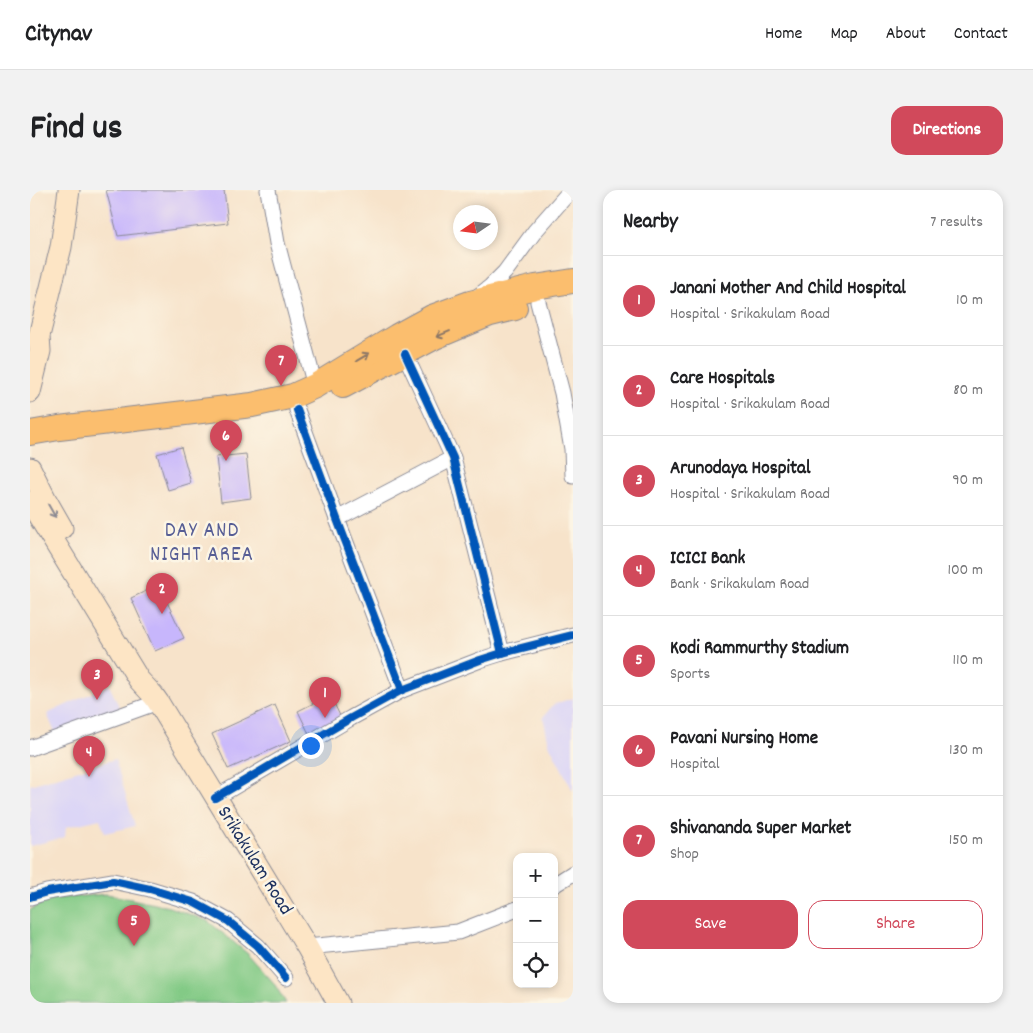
<!DOCTYPE html>
<meta charset="utf-8">
<style>
:root{--surface:#fff;--page:#f2f2f2;--text:#202124;--muted:#757577;--line:#e0e0e0;--accent:#d1495b}
body{margin:0;font-family:Dekko,sans-serif;background:var(--page);color:var(--text)}
.controls{position:absolute;right:15px;bottom:15px;display:grid;overflow:hidden;border-radius:10px;box-shadow:0 2px 8px #0003}
.controls button{width:45px;height:45px;display:grid;place-items:center;padding:0;border:0;border-bottom:1px solid var(--line);background:var(--surface);color:var(--text);font:25px sans-serif}
.compass{position:absolute;left:423px;top:15px;width:45px;height:45px;border-radius:50%;background:var(--surface);box-shadow:0 2px 8px #0003;rotate:257deg}
.you{position:absolute;left:280px;top:555px;width:18px;height:18px;margin:-12px;border:4px solid #fff;border-radius:50%;background:#1a73e8;box-shadow:0 0 0 8px #1a73e833}
.badge{display:grid;place-items:center;width:32px;height:32px;border-radius:50%;background:var(--accent);color:#fff;font-size:16px;font-weight:700}
.pin{position:absolute;translate:-50% -41px;filter:drop-shadow(0 1px 2px #0008)}
.pin::after{content:'';position:absolute;top:26px;width:18px;height:15px;background:inherit;clip-path:polygon(0 0,100% 0,50% 100%)}
.list{margin:0;padding:0;list-style:none}
h2{display:flex;justify-content:space-between;align-items:center;height:65px;margin:0;padding:0 20px;font-size:21px}
h2 small{font-size:16px;font-weight:400;color:var(--muted)}
.list li{display:grid;grid-template-columns:32px 1fr auto;gap:15px;align-items:center;box-sizing:border-box;height:90px;padding:0 20px;border-top:1px solid var(--line)}
.list b{display:block;font-size:19px;white-space:nowrap}
.list p{margin:0;font-size:16px;white-space:nowrap;color:var(--muted)}
.list em{font-size:16px;font-style:normal;color:var(--muted)}
.actions{display:flex;gap:10px;padding:15px 20px}
.actions a{flex:1;padding:11px 0;border:1px solid var(--accent);border-radius:15px;text-align:center;font-size:18px;color:var(--accent)}
.actions .main{background:var(--accent);color:#fff}
.icon{flex:none;width:28px;height:28px;fill:none;stroke:currentColor;stroke-width:2;stroke-linecap:round;stroke-linejoin:round}
.map{position:relative;flex:none;width:543px;height:813px;overflow:hidden;border-radius:15px}
header{display:flex;align-items:center;gap:30px;box-sizing:border-box;height:70px;padding:0 25px;background:var(--surface);border-bottom:1px solid var(--line)}
header strong{font-size:24px}
nav{display:flex;gap:28px;margin-inline-start:auto;font-size:18px}
.intro{display:flex;align-items:center;justify-content:space-between;box-sizing:border-box;height:120px;padding:0 30px}
h1{margin:0;font-size:35px}
.button{padding:12px 22px;border-radius:15px;background:var(--accent);color:#fff;font-size:18px;font-weight:700}
main{display:flex;gap:30px;padding:0 30px}
aside{flex:1;background:var(--surface);border-radius:15px;box-shadow:0 2px 8px #0003}
.map>svg:first-child{display:block}
</style>
<header>
<strong>Citynav</strong>
<nav><a>Home</a><a>Map</a><a>About</a><a>Contact</a></nav>
</header>
<div class="intro"><h1>Find us</h1><a class="button">Directions</a></div>
<main>
<div class="map">
<svg width="543" height="813" viewBox="0 0 543 813">
<rect width="100%" height="100%" fill="#fcf5e5"/>
<filter id="ink" filterUnits="userSpaceOnUse"><feTurbulence type="fractalNoise" baseFrequency=".02" numOctaves="2"/><feDisplacementMap in="SourceGraphic" scale="10" xChannelSelector="R" yChannelSelector="G"/><feConvolveMatrix kernelMatrix="1 2 1 2 8 2 1 2 1" color-interpolation-filters="sRGB"/></filter>
<filter id="wash" filterUnits="userSpaceOnUse"><feTurbulence type="fractalNoise" baseFrequency=".0096" numOctaves="4" result="noise"/><feDisplacementMap in="SourceGraphic" scale="20" xChannelSelector="R" yChannelSelector="G"/><feGaussianBlur stdDeviation="1.12" result="paint"/><feColorMatrix in="noise" values="0 0 0 0 0 0 0 0 0 0 0 0 0 0 0 0 0 1.4 0 .05"/><feComposite in="paint" operator="in"/></filter>
<g filter="url(#wash)">
<rect width="100%" height="100%" fill="#f7e3ca"/>
<g fill="#dcd6f6">
<path d="M79 495 94 527 26 545 17 524Z"/>
<path d="M543 508V601L519 554 513 527 524 514Z"/>
<path d="M85 569 105 636 75 643 70 629 36 637 35 647 0 656V595Z"/>
</g>
<path fill="#83ca86" stroke="#4f7c72" d="M77 704 139 717 178 731 218 764 243 792 256 813H0V720L18 709Z"/>
<g id="blocks">
<g fill="#c7b6fc">
<path d="M76 0H194L198 33 88 46Z"/>
<path d="M151 257 161 293 138 300 127 264Z"/>
<path d="M216 264 221 308 191 312 186 267Z"/>
<path d="M129 395 154 448 125 461 101 408Z"/>
<path d="M300 505 313 532 281 548 268 521Z"/>
<path d="M245 515 261 551 198 579 182 544Z"/>
</g>
</g>
</g>
<g filter="url(#ink)">
<use href="#blocks" fill-opacity="0" stroke="#898994" stroke-width="1"/>
<g fill="none" stroke-linecap="round" stroke-linejoin="round">
<defs>
<g id="street">
<path d="M238 0 247 53 285 196"/>
<path d="M447 107 460 97 475 82 505 41 541 0"/>
<path d="M508 112 532 203 542 259 543 286"/>
<path d="M375 164 423 268 472 463"/>
<path d="M267 220 307 329 372 500"/>
<path d="M307 329 423 268"/>
<path d="M0 558 128 512"/>
<path d="M185 608 321 528 372 500 450 470 472 463 543 445"/>
<path d="M524 695 543 683"/>
<path d="M0 707 17 702 83 691 120 699 163 712 198 731 228 756 256 788"/>
<path d="M277 757 428 742 487 719"/>
</g>
<g id="secondary">
<path d="M0 202 10 161 9 146 31 57 39 0"/>
<path d="M0 278 16 310 32 338"/>
<path d="M0 312 109 490 123 505 128 512 277 757 308 813"/>
</g>
<g id="primary">
<path d="M313 196 405 147 460 124 485 118"/>
<path d="M0 243 29 238 222 215 263 206 285 196 367 146 402 127 440 113 505 97 543 91"/>
</g>
</defs>
<use href="#street" stroke="#898994" stroke-width="17"/>
<use href="#secondary" stroke="#898994" stroke-width="23"/>
<use href="#primary" stroke="#898994" stroke-width="26"/>
<use href="#street" stroke="#fff" stroke-width="15"/>
<use href="#secondary" stroke="#fde5c5" stroke-width="21"/>
<use href="#primary" stroke="#fbbe6e" stroke-width="24"/>
<defs>
<g id="cycleway">
<path d="M375 164 423 268 472 463"/>
<path d="M267 220 307 329 372 500"/>
<path d="M185 608 321 528 372 500 450 470 472 463 543 445"/>
<path d="M0 707 17 702 83 691 120 699 163 712 198 731 228 756 256 788"/>
</g>
</defs>
<use href="#cycleway" stroke="#fcf5e5" stroke-width="11"/>
<use href="#cycleway" stroke="#0057b8" stroke-width="8"/>
</g>
<defs><path id="oneway-shaft" d="M-6 0H5M1.5-3L5.5 0L1.5 3" fill="none" stroke-width="1.6" stroke-linecap="round" stroke-linejoin="round" transform="scale(1.25)"/></defs>
<g stroke="#8b7666">
<use href="#oneway-shaft" transform="translate(413 144) rotate(157)"/>
<use href="#oneway-shaft" transform="translate(333 167) rotate(-31)"/>
</g>
<use stroke="#8c8a92" href="#oneway-shaft" transform="translate(22 321) rotate(60)"/>
</g>
<g text-anchor="middle" dominant-baseline="central" stroke-width="5" stroke-linejoin="round" paint-order="stroke">
<g font-size="20" fill="#1b2f5e" stroke="#fcf5e5">
<text transform="translate(224 671) rotate(58)">Srikakulam Road</text>
</g>
<g font-size="21" letter-spacing="1" fill="#575e95" stroke="#fcf5e5">
<text x="172" y="342">DAY AND<tspan x="172" dy="24">NIGHT AREA</tspan></text>
</g>
</g>
</svg>
<div class="controls">
<button>+</button>
<button>−</button>
<button><svg class="icon" aria-label="locate" viewBox="0 0 24 24"><circle cx="12" cy="12" r="6"/><path d="M12 2v4M12 18v4M2 12h4M18 12h4"/></svg></button>
</div>
<svg class="compass" viewBox="-18 -18 36 36"><path d="M0-13l5 13h-10z" fill="#e53935"/><path d="M0 13l5-13h-10z" fill="#757577"/></svg>
<div class="you"></div>
<div class="pin badge" style="left:295px;top:528px">1</div>
<div class="pin badge" style="left:132px;top:424px">2</div>
<div class="pin badge" style="left:67px;top:510px">3</div>
<div class="pin badge" style="left:59px;top:587px">4</div>
<div class="pin badge" style="left:104px;top:756px">5</div>
<div class="pin badge" style="left:196px;top:271px">6</div>
<div class="pin badge" style="left:251px;top:196px">7</div>
</div>
<aside>
<h2>Nearby<small>7 results</small></h2>
<ul class="list">
<li><span class="badge">1</span><div><b>Janani Mother And Child Hospital</b><p>Hospital · Srikakulam Road</p></div><em>10 m</em></li>
<li><span class="badge">2</span><div><b>Care Hospitals</b><p>Hospital · Srikakulam Road</p></div><em>80 m</em></li>
<li><span class="badge">3</span><div><b>Arunodaya Hospital</b><p>Hospital · Srikakulam Road</p></div><em>90 m</em></li>
<li><span class="badge">4</span><div><b>ICICI Bank</b><p>Bank · Srikakulam Road</p></div><em>100 m</em></li>
<li><span class="badge">5</span><div><b>Kodi Rammurthy Stadium</b><p>Sports</p></div><em>110 m</em></li>
<li><span class="badge">6</span><div><b>Pavani Nursing Home</b><p>Hospital</p></div><em>130 m</em></li>
<li><span class="badge">7</span><div><b>Shivananda Super Market</b><p>Shop</p></div><em>150 m</em></li>
</ul>
<div class="actions"><a class="main">Save</a><a>Share</a></div>
</aside>
</main>
